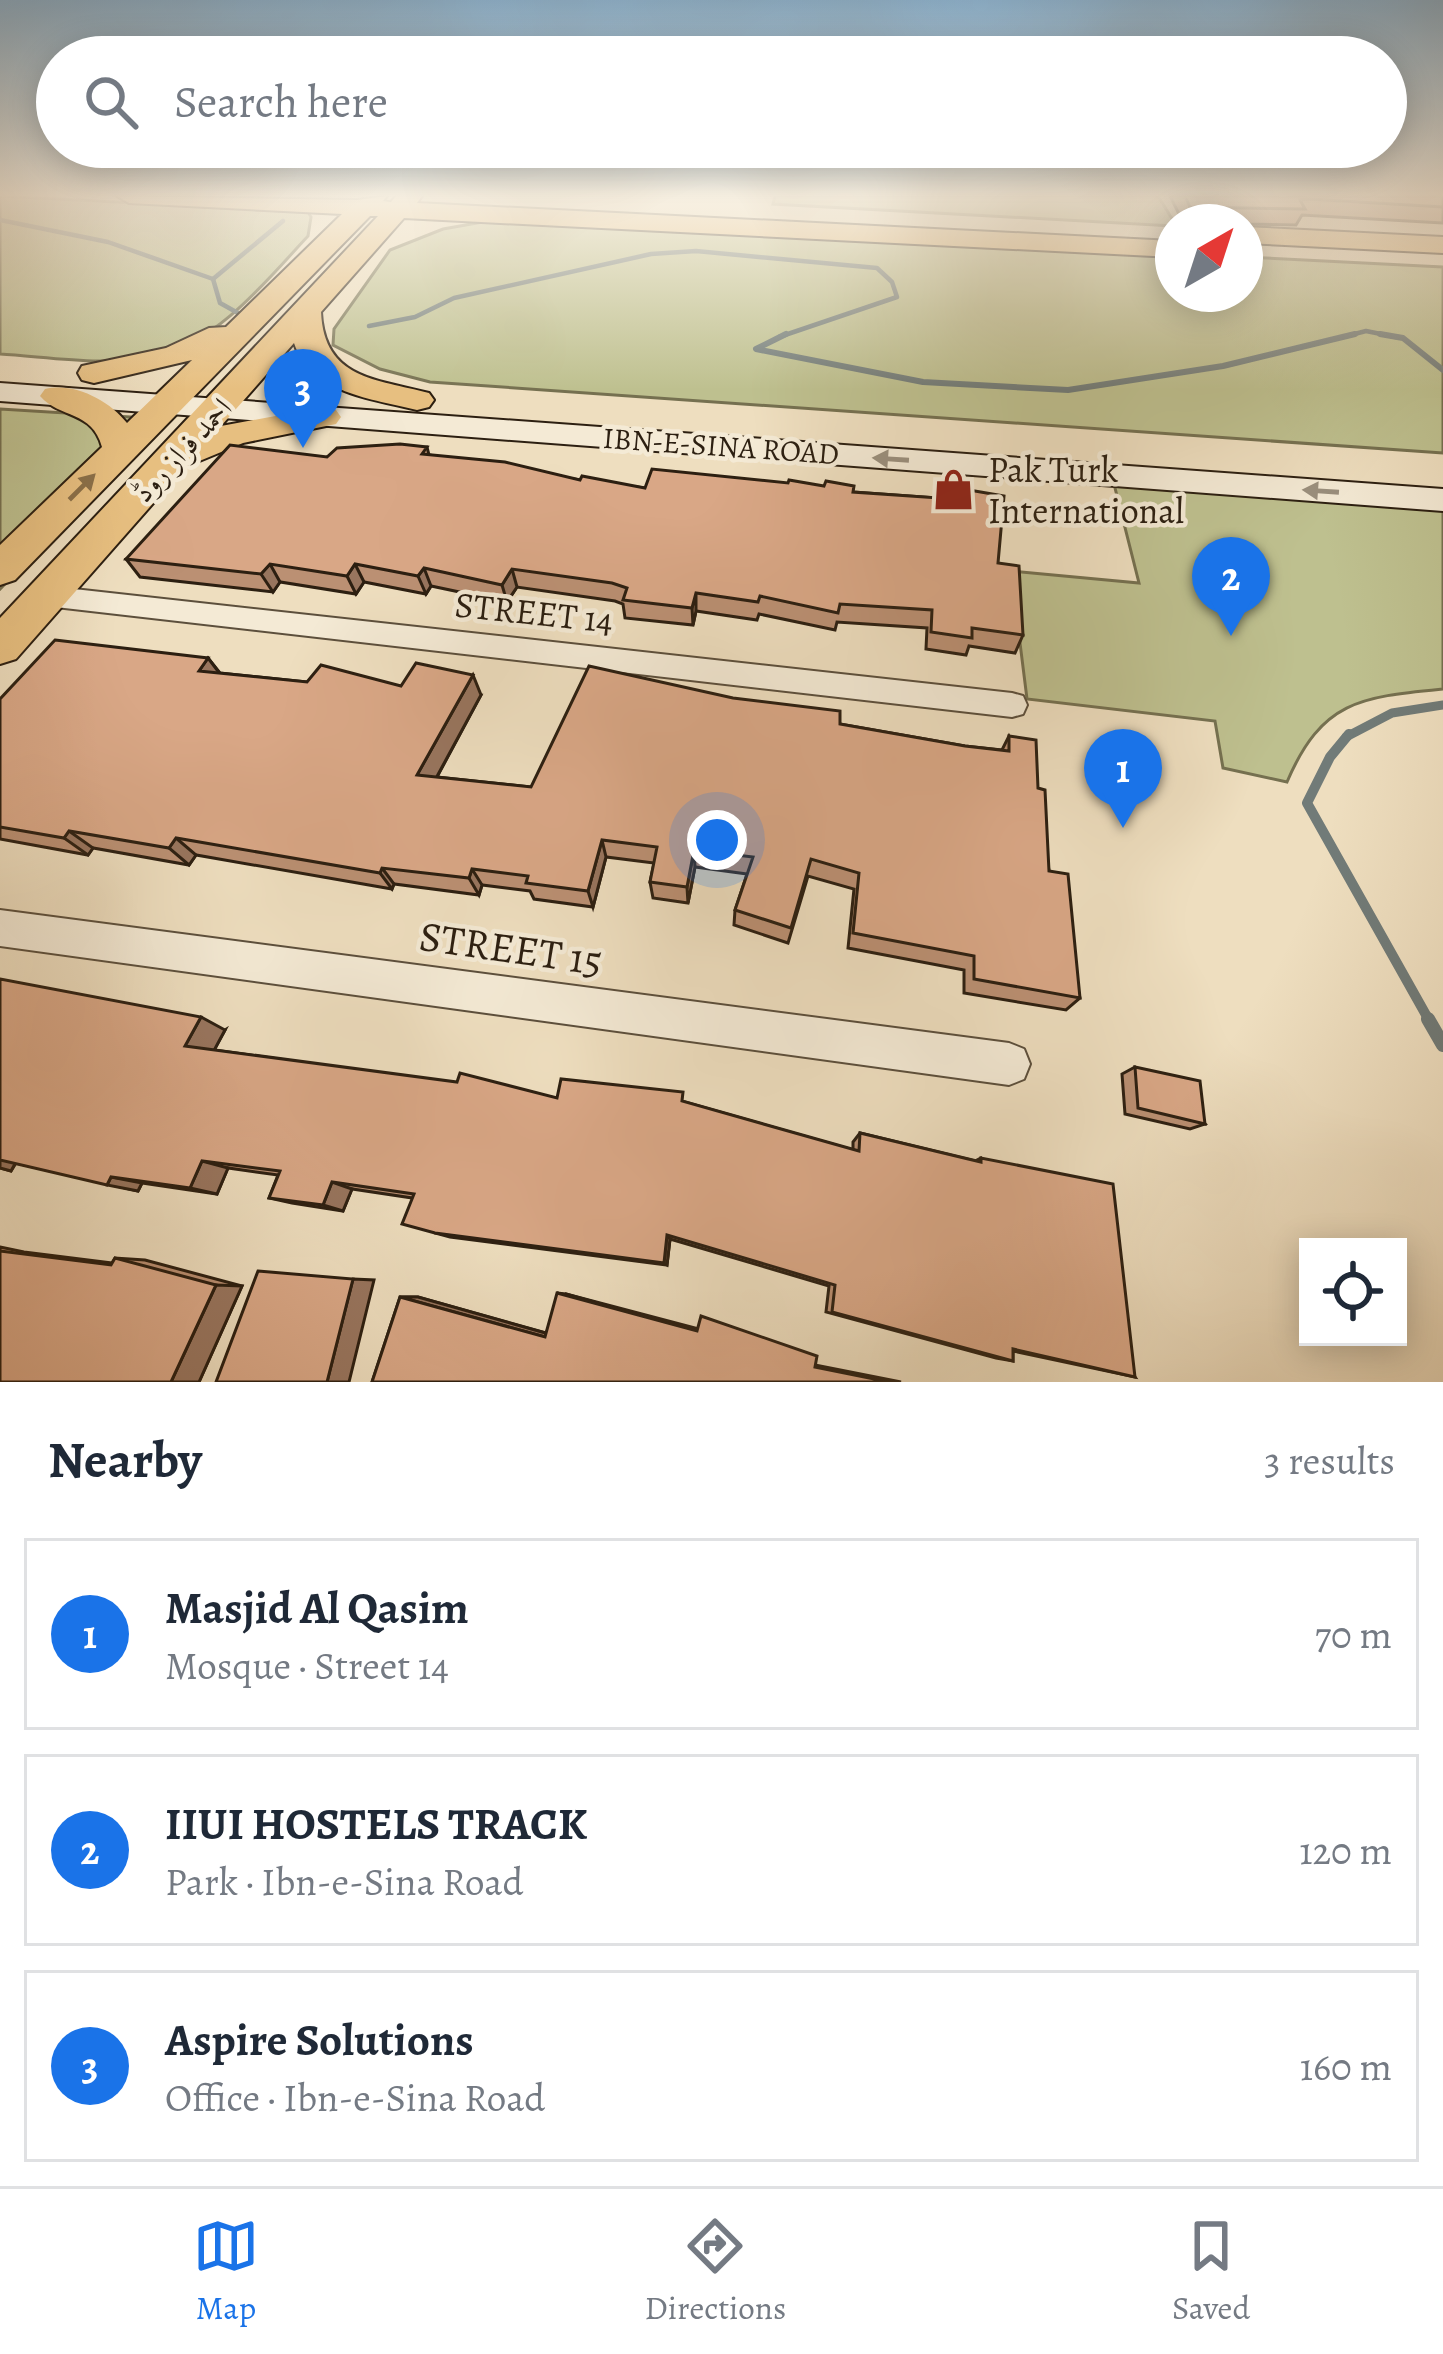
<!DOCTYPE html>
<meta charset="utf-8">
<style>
:root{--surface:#fff;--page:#f6f6f7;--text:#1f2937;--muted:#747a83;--line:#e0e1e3;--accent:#1a73e8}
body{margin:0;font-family:Alegreya,Amiri,serif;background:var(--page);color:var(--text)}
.controls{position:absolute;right:36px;bottom:36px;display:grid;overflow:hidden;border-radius:0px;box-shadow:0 6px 30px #0003}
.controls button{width:108px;height:108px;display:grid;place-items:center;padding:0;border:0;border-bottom:3px solid var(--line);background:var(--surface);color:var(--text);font:60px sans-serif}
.compass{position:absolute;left:1155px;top:204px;width:108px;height:108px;border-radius:50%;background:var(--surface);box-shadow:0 6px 30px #0003;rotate:39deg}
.you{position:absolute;left:717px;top:840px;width:42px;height:42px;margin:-30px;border:9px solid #fff;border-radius:50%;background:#1a73e8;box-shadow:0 0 0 18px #1a73e833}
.badge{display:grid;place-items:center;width:78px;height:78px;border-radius:50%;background:var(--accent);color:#fff;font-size:39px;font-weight:700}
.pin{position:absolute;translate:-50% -99px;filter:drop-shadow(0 3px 6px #0008)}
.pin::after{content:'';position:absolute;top:63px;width:42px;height:36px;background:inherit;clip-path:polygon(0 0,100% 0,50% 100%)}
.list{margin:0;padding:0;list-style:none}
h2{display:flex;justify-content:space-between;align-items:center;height:156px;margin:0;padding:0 48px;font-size:51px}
h2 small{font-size:39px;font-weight:400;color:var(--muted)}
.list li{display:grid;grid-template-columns:78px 1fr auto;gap:36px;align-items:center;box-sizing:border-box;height:192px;margin:0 24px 24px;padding:0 24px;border:3px solid var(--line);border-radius:0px}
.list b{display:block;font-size:45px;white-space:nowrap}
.list p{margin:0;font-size:39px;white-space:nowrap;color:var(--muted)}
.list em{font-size:39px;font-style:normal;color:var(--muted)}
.icon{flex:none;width:66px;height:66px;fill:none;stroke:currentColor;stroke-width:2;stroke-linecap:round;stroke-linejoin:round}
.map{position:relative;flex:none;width:1443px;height:1382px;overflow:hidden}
.search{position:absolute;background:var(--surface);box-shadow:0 6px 30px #0003;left:36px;right:36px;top:36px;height:132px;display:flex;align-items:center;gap:30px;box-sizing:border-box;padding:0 42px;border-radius:66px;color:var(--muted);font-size:45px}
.sheet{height:804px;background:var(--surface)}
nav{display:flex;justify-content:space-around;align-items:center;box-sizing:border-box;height:168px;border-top:3px solid var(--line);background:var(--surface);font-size:33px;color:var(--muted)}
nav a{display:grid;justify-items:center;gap:6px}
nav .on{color:var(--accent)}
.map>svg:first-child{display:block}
</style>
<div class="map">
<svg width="1443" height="1382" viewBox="0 0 1443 1382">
<rect width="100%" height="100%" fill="#eedebf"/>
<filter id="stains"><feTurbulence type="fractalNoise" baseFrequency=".00167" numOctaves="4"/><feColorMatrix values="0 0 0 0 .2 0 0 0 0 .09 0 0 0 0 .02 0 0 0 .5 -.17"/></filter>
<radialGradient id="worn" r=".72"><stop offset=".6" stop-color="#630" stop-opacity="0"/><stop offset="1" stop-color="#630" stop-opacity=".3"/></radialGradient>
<g fill="#bec08f" stroke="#757050" stroke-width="3">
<path d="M0 196 308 212 311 217 308 236C267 280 218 342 157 356 108 367 50 357 0 354Z"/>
<path d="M775 196H1158L1174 222 1173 226 773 204Z"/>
<path d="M494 220 1173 253V294H1245V257L1443 267V453L430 382 380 369 333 345 334 329 390 250 443 229Z"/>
<path d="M0 409 164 419 0 589Z"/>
<path d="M1114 484 1443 509V689C1361 697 1322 700 1287 782L1223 768 1215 721 1027 699 1011 571 1139 583Z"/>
</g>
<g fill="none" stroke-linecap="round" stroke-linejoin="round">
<g stroke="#717b78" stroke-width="4.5">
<path d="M0 220 108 242 213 279 220 303 238 313"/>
<path d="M213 279 283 221"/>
<path d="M369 326 415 317 454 298 651 254 696 251 877 268 892 282 897 297 779 337"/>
<path d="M1343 337 1366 331 1396 337"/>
</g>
<g stroke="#717b78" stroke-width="6">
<path d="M786 334 756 349 923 382 1068 390 1223 366 1355 334"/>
<path d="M1380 334 1403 338 1443 370"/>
</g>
<path stroke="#717b78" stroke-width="9" d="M1346 737 1392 713 1443 705"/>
<path stroke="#717b78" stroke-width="10" d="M1349 734 1330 757 1307 803 1430 1022"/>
<path stroke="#717b78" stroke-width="14" d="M1428 1019 1443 1045"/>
<defs>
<g id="minor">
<path d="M47 586 1012 693 1023 696 1027 705 1023 714 1012 717 47 606 33 596Z"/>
<path d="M0 910 1009 1043 1024 1049 1030 1064 1024 1079 1009 1085 0 946Z"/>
</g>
<path id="secondary" d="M0 383 1443 489V511L0 401Z"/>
<g id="primary">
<path d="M117 196 357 200 387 196 383 201 391 202 396 196H422L417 203 1173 241V257L404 218 321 312C324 379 376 379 429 393L434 400 429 407 417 410C373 399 310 393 294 343L221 426 324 407 336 410 341 417 336 424 243 443 185 467 16 659 0 664V618L378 216H370L15 580 0 585V545L102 447C92 410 60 419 40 396L45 389C74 382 109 400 127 423L192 360 94 383 82 380 78 373 82 366 166 348 209 328 226 327 342 214 129 203Z"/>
<path d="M1245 227 1443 237V253L1245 243Z"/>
</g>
</defs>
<use href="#minor" stroke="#5c4f3c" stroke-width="4"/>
<use href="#secondary" stroke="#2c1f11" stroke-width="4"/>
<use href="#primary" stroke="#2c1f11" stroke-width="4"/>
<use href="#minor" fill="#f4ead5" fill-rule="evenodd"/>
<use href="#secondary" fill="#f4ead5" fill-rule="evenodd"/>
<use href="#primary" fill="#e7bf80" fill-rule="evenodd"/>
</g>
<g fill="#bb9073" stroke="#2c1f11" stroke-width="3">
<path d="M1170 196H1443V223L1302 215 1296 225 1245 224V222H1183Z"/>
<path d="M427 447 429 455 580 480 645 488 853 492 937 498 940 485 998 563 1023 635 1015 653 969 646 966 655 926 649 927 628 837 622 835 630 759 614 757 620 696 611 693 625 625 618 623 604 615 601 517 587 507 602 431 586 426 594 364 582 356 594 280 582 273 592 140 577 126 559 327 457Z"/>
<path d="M208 658 220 673 307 682 401 686 481 695 437 777 531 787 840 724 965 746 1002 750 1009 736 1038 788 1049 871 1080 998 1066 1010 964 993V970L848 948 854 889 808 876 788 943 734 925 735 910 747 874 695 867 688 903 653 898 650 882 654 863 606 857 593 907 534 899 530 891 482 885 479 895 394 884 392 889 196 855 189 865 93 848 88 855 0 839V699Z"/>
<path d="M225 1030 214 1050 557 1098 685 1102 853 1150V1142L860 1133 975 1161 981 1158 1135 1377 1013 1351V1361L996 1358 826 1312 829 1286 670 1239 667 1265 450 1237 435 1233 412 1198 352 1189 343 1211 292 1203 269 1198 278 1175 228 1168 217 1194 142 1183 138 1191 16 1163 11 1171 0 1168Z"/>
<path d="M1135 1067 1205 1124 1190 1129 1125 1114 1122 1074Z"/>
<path d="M0 1247 24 1252 112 1263 115 1258 145 1260 242 1286 199 1382H0Z"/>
<path d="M566 1294 815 1365 901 1382H372L400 1297H418L546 1333Z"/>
</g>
<g fill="#98755e" stroke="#2c1f11" stroke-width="3">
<path d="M270 564 280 582 273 592 261 574Z"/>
<path d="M355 564 364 582 356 594 347 576Z"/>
<path d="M424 568 431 586 426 594 418 576Z"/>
<path d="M512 569 517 587 507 602 502 585Z"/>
<path d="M696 593V611L693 625 692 608Z"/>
<path d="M208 658 224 679 199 671Z"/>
<path d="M473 675 481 695 428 793 417 775Z"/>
<path d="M69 831 93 848 88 855 64 838Z"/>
<path d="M176 838 196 855 189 865 169 848Z"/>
<path d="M602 840 606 857 593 907 588 891Z"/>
<path d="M694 850 695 867 688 903 687 887Z"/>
<path d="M382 868 394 884 392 889 380 873Z"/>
<path d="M472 869 482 885 479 895 469 878Z"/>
<path d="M201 1017 225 1030 210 1058 185 1046Z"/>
<path d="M0 1159 16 1162 11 1171 0 1168Z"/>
<path d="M202 1161 228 1168 217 1194 190 1188Z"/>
<path d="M111 1177 142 1183 138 1191 107 1185Z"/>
<path d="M332 1182 352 1189 343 1211 323 1205Z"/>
<path d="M667 1235 670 1239 667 1265 664 1263Z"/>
<path d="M353 1279 374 1280 349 1382H327Z"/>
<path d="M216 1285 242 1286 199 1382H171Z"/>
<path d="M557 1293 566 1294 699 1329 697 1331Z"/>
<path d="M400 1297H418L556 1336 545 1337Z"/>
</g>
<g fill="#d9a786" stroke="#2c1f11" stroke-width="3">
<path d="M1185 196H1443V207L1309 199 1300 200 1305 209 1190 207Z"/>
<path d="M400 444 427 447 422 454 505 462 580 480 582 476 645 488 652 469 788 483 789 480 824 486 826 481 854 486 853 492 938 498 940 485 1004 496 998 563 1019 566 1023 635 972 628V638L931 632 932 610 840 604 838 613 760 596 758 602 696 593 692 608 623 600 627 588 612 583 512 569 502 585 424 568 418 576 355 564 347 576 270 564 261 574 126 559 230 445 327 457 337 448Z"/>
<path d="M55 640 208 658 199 671 307 682 321 665 401 686 416 663 473 675 417 775 531 787 589 666 733 698 840 711V724L965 746 1009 751V736L1036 740 1038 788 1045 790 1049 871 1068 874 1080 998 974 979V956L853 933 859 873 811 859 791 928 735 910 753 857 694 850 687 887 650 882 657 847 602 840 588 891 526 883 528 876 472 869 469 878 382 868 380 873 176 838 169 848 69 831 64 838 0 827V699Z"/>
<path d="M0 979 201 1017 185 1046 457 1082 460 1073 557 1098 561 1079 683 1092 682 1101 859 1151 860 1133 981 1162V1158L1113 1184 1135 1377 1013 1349V1361L832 1312 835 1285 667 1235 664 1263 435 1233 402 1224 414 1194 332 1182 323 1205 269 1198 280 1171 202 1161 190 1188 111 1177 107 1185 0 1160Z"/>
<path d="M1135 1067 1200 1081 1205 1124 1138 1108Z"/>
<path d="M0 1251 111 1265 115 1258 216 1285 171 1382H0Z"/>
<path d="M258 1271 353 1279 327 1382H216Z"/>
<path d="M557 1293 697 1331 701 1316 817 1356 815 1367 889 1382H372L400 1297 545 1337Z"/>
</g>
<defs><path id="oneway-solid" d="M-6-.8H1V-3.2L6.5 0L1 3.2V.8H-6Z" transform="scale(3)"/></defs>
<g fill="#9a8f7d">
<use href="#oneway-solid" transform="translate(891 459) rotate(-176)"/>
<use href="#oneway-solid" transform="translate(1321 491) rotate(-176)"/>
</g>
<use fill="#8a6f48" href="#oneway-solid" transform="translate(82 487) rotate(-45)"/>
<linearGradient id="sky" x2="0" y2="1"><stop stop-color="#8bb6d7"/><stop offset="0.5" stop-color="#f7f0e2"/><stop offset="1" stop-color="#f7f0e2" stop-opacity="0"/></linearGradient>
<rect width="1443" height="390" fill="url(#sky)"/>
<defs>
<symbol id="shop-bare" viewBox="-9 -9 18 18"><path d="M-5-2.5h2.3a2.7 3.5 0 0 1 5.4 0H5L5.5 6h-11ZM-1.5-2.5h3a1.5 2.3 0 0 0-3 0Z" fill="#8f2418" stroke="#f4ead5" stroke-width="2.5" paint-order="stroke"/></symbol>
</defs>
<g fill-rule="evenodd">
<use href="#shop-bare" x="924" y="460" width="59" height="59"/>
</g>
<g text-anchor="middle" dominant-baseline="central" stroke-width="9" stroke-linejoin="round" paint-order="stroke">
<g font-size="30" fill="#2c1f11" stroke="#f4ead5">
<text transform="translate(721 446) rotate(4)">IBN-E-SINA ROAD</text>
<text transform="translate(182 450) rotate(-47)">احمد فراز روڈ</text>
</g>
<g font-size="36" fill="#2c1f11" stroke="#f4ead5" text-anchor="start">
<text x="988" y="469">Pak Turk<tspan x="988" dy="41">International</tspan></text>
</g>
<g font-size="36" fill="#2c1f11" stroke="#f4ead5">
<text transform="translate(534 612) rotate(6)">STREET 14</text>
</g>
<g font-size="42" fill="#2c1f11" stroke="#f4ead5">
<text transform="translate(511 948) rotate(8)">STREET 15</text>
</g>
</g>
<rect width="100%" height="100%" filter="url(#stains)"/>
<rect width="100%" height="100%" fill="url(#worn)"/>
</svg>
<div class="controls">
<button><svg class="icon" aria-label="locate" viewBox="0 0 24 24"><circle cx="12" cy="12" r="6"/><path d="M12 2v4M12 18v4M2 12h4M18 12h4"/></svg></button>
</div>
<svg class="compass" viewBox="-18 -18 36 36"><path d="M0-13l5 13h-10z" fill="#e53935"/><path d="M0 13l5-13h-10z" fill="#747a83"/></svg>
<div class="you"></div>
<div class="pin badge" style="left:1123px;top:828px">1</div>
<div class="pin badge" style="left:1231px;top:636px">2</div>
<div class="pin badge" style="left:303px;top:448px">3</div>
<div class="search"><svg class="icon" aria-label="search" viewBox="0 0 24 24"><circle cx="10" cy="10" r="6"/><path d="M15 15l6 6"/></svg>Search here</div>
</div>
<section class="sheet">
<h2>Nearby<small>3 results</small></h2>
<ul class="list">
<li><span class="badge">1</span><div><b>Masjid Al Qasim</b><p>Mosque · Street 14</p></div><em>70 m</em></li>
<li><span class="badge">2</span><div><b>IIUI HOSTELS TRACK</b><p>Park · Ibn-e-Sina Road</p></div><em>120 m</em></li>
<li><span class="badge">3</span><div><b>Aspire Solutions</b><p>Office · Ibn-e-Sina Road</p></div><em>160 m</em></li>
</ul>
</section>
<nav>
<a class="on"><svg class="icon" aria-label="map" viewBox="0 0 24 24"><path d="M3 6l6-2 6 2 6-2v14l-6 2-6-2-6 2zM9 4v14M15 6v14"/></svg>Map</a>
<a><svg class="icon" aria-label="directions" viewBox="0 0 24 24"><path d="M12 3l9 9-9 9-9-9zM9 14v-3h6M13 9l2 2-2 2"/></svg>Directions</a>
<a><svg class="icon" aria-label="saved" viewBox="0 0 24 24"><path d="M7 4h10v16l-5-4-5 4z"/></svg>Saved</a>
</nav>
